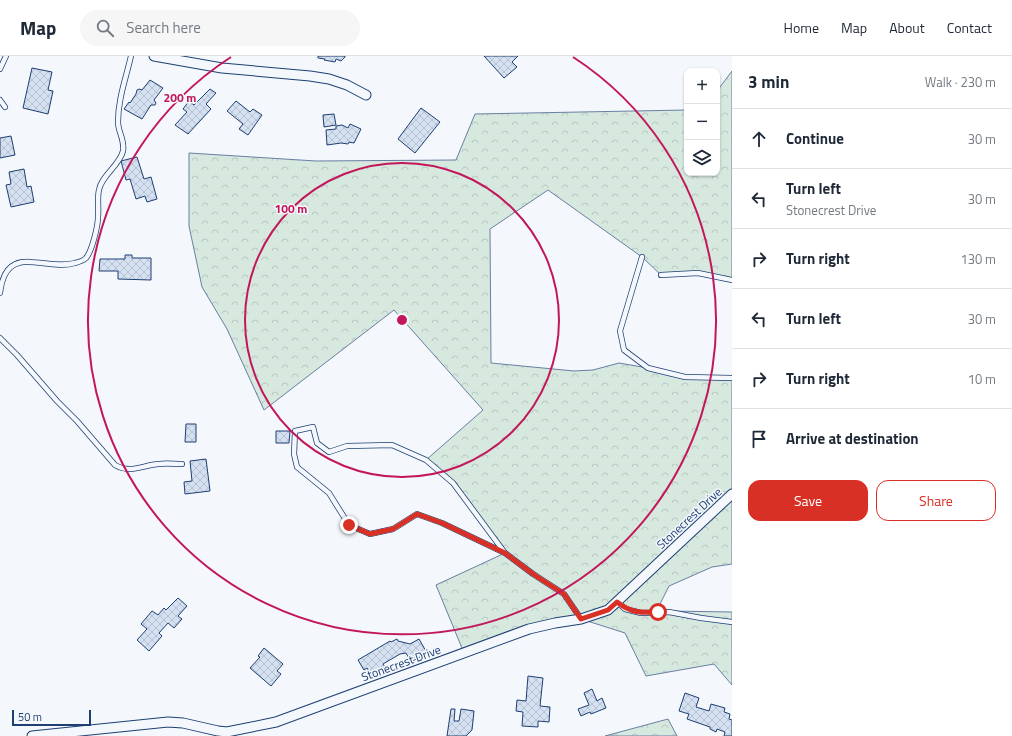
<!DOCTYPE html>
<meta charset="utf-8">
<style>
:root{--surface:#fff;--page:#f6f6f7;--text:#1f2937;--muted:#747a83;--line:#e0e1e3;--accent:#d93025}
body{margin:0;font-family:"Titillium Web",sans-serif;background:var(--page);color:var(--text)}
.controls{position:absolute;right:12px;top:12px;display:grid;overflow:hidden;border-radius:8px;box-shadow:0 1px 3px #0004}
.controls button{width:36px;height:36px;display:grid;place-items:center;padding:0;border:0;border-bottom:1px solid var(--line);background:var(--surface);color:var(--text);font:20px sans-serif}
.scale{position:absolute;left:12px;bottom:10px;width:79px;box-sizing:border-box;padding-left:4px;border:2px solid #1d3f73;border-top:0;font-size:11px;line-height:14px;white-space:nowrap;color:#1d3f73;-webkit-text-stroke:3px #f4f7fb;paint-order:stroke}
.stop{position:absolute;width:12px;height:12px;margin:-9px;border:3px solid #d93025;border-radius:50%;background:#fff}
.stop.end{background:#d93025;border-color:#fff;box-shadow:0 1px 4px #0008}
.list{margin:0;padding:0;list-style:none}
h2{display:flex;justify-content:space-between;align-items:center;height:52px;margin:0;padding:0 16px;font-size:17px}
h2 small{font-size:13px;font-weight:400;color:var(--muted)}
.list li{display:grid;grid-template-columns:26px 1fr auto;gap:12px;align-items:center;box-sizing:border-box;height:60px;padding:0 16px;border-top:1px solid var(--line)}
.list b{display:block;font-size:15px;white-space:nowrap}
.list p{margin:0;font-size:13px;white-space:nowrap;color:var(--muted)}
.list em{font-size:13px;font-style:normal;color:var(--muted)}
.actions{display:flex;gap:8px;padding:12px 16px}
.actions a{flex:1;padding:9px 0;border:1px solid var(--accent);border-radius:12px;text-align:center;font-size:14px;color:var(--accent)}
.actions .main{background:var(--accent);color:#fff}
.icon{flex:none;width:22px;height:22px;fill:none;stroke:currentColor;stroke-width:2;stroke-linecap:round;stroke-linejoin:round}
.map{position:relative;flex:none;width:732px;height:680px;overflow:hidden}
header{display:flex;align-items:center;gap:24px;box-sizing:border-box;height:56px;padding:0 20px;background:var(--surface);border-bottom:1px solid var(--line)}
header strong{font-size:19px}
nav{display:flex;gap:22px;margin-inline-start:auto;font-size:14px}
.search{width:280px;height:36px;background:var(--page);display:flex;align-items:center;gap:10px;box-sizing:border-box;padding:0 14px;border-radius:22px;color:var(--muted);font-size:15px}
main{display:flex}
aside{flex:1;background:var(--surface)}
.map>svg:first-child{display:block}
</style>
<header>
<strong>Map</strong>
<div class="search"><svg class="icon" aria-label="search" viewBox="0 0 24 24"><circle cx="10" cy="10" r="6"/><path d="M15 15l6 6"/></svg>Search here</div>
<nav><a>Home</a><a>Map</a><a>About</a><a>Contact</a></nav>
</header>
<main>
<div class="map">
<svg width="732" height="680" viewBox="0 0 732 680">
<defs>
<pattern id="forest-crowns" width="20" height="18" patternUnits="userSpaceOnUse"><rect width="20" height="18" fill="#d7e8df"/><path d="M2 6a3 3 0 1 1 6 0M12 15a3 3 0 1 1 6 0" fill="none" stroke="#b8c8c3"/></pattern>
<pattern id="building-cross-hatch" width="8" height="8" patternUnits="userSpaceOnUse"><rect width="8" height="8" fill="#d5e0f0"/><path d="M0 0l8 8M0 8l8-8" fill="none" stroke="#b6c1d1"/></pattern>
</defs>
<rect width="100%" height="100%" fill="#f4f7fb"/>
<g fill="url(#forest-crowns)" stroke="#687fa3">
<path d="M732 15V224L698 217 661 219 642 201 548 134 490 173 491 307 574 315 593 314 619 307 648 312 685 321 732 324V508L712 511 669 530 660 548 655 552 668 555 732 556V629L714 608 646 620 625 577 581 563 555 567 464 597 436 529 505 497 453 427 426 404 483 354 394 254 264 354 227 273 202 231 189 170V97L316 105 456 104 475 58 687 54V117H717V35Z"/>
<path d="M668 663 677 680H605Z"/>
</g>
<g fill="url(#building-cross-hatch)" stroke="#1d3f73">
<path d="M318 0H345V1L341 5 336 3 335 6 324 4 325 3 318 2Z"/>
<path d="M484 0H518L512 6 517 11 504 22Z"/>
<path d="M32 12 52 16 48 34 53 35 48 58 23 52Z"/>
<path d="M150 24 163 32 154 44 156 47 155 49H151L142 63 124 53 129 46 130 47 136 38 137 34 139 33 142 34Z"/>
<path d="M210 33 216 37 206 48 211 53 188 78 175 69 187 56 183 53 189 45 194 49Z"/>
<path d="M236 45 250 56 253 53 262 59 248 79 239 73 243 68 227 55Z"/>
<path d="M421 52 440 66 415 97 398 83Z"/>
<path d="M334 58 336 69 324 71 323 59Z"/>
<path d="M350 68 361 73 354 87 349 86 348 88 341 87 327 89 326 74 336 73V70L342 69 348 72Z"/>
<path d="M11 80 15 99 0 102V82Z"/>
<path d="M137 101 144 123 151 121 157 143 147 146 145 140 136 143 130 123 126 124 121 105Z"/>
<path d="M24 113 27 131 31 130 34 146 11 151 6 129 11 128 9 116Z"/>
<path d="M125 199H132V202H151V224L118 223V215H99L100 203H125Z"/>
<path d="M186 368H196V386H185Z"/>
<path d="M276 375H290L289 387H276Z"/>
<path d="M206 403 210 435 185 438 184 426 192 425 190 405Z"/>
<path d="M178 542 187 550 178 560 182 563 174 572 168 567 159 577 162 580 149 595 137 584 147 573 141 568 152 555 158 559 164 552 166 554Z"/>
<path d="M397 583 398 585 410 588 419 583 427 597 411 606 406 597 400 598 383 608 385 611 371 619 367 612 364 614 358 604 390 585 391 586Z"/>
<path d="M264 592 283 608 277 615 281 618 271 630 250 612 260 601 258 600Z"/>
<path d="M528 620 543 622 540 650 550 651 549 666 538 665V671L522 670 523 656 516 655 517 644 526 645Z"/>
<path d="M592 633 597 645 602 642 606 652 591 658 590 656 581 660 578 653 589 649 584 637Z"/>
<path d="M685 637 699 642 696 651 709 655 711 648 725 652 724 656 730 658 729 663 732 664V680H724L725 676 717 673 716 676 710 673V671L687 663 689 658 679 655Z"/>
<path d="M451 653H455L454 665H459L461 653 474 655 472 674 466 680H447Z"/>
</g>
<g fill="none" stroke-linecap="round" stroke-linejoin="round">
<defs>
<g id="lane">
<path d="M0 13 6 0"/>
<path d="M0 44 5 51"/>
<path d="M642 201 620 275 624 294 648 312 685 321 732 322"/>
<path d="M661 219 698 217 732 224"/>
<path d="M0 237C6 185 45 216 75 207 79 206 83 205 86 202 92 195 98 170 98 161 99 152 97 142 99 134 101 120 120 109 123 95 125 84 118 76 118 66 118 43 126 22 131 0"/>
<path d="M0 282 17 299 57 345 77 365 115 409C130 418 143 409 159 408 166 407 174 408 182 408"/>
<path d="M505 497 442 467 417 458 393 473 370 478 349 469 329 437 297 411 294 398 295 375 313 371 317 387 329 396 347 390 392 389 426 404 453 427 505 497 533 518 564 538 581 563"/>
<path d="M617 546 625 553 641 557 669 556 701 562 732 566"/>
</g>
<g id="street">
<path d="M154 0 222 12 310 20 329 23 347 29 366 39"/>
<path d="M32 680 168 666 183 667 218 675 227 676 276 666 529 573 555 567 581 563 608 554 732 438"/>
</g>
</defs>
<use href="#lane" stroke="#1d3f73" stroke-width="6"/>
<use href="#street" stroke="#1d3f73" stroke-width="11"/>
<use href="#lane" stroke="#f4f7fb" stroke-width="4.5"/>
<use href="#street" stroke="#f4f7fb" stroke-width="9"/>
</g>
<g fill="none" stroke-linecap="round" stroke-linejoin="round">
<path stroke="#d93025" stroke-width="5" d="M349 469 370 478 393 473 417 458 442 467 505 497 533 518 564 538 581 563 608 554 617 546C631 557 641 557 658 556"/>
</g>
<g fill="none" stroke="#c2185b" stroke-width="2">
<circle cx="402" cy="264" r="157"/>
<path d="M573 1A314 314 0 1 1 231 1"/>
</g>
<g text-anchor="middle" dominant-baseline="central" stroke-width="3" stroke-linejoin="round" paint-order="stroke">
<g font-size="12" fill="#1d3f73" stroke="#f4f7fb">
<text transform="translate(689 462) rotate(-43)">Stonecrest Drive</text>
<text transform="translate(401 607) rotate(-20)">Stonecrest Drive</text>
</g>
</g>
<circle cx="402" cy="264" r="6" fill="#c2185b" stroke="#f4f7fb" stroke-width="2"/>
<g font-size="12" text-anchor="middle" font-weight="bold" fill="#c2185b" stroke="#f4f7fb" stroke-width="3" stroke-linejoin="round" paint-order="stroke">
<text x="180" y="46">200 m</text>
<text x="291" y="157">100 m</text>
</g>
</svg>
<div class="controls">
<button>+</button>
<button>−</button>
<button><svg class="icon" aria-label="layers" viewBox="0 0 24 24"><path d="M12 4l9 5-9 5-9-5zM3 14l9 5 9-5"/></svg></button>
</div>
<div class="scale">50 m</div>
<div class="stop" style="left:658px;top:556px"></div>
<div class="stop end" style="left:349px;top:469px"></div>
</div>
<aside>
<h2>3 min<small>Walk · 230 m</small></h2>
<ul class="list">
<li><svg class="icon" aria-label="ahead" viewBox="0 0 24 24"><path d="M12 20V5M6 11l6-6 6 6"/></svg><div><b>Continue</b></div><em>30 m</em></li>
<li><svg class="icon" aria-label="left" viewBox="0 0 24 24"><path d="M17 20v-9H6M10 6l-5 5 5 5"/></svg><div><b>Turn left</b><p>Stonecrest Drive</p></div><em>30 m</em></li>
<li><svg class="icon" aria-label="right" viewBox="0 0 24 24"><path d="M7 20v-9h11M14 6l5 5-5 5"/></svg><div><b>Turn right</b></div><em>130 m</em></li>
<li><svg class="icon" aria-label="left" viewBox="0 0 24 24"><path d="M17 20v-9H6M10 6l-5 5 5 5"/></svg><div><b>Turn left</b></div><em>30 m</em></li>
<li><svg class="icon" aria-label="right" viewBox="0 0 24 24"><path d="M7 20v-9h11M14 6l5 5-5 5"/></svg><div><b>Turn right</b></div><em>10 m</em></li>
<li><svg class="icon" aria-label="arrive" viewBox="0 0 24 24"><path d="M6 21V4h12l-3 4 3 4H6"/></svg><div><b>Arrive at destination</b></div></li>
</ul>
<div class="actions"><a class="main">Save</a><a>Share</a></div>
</aside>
</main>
